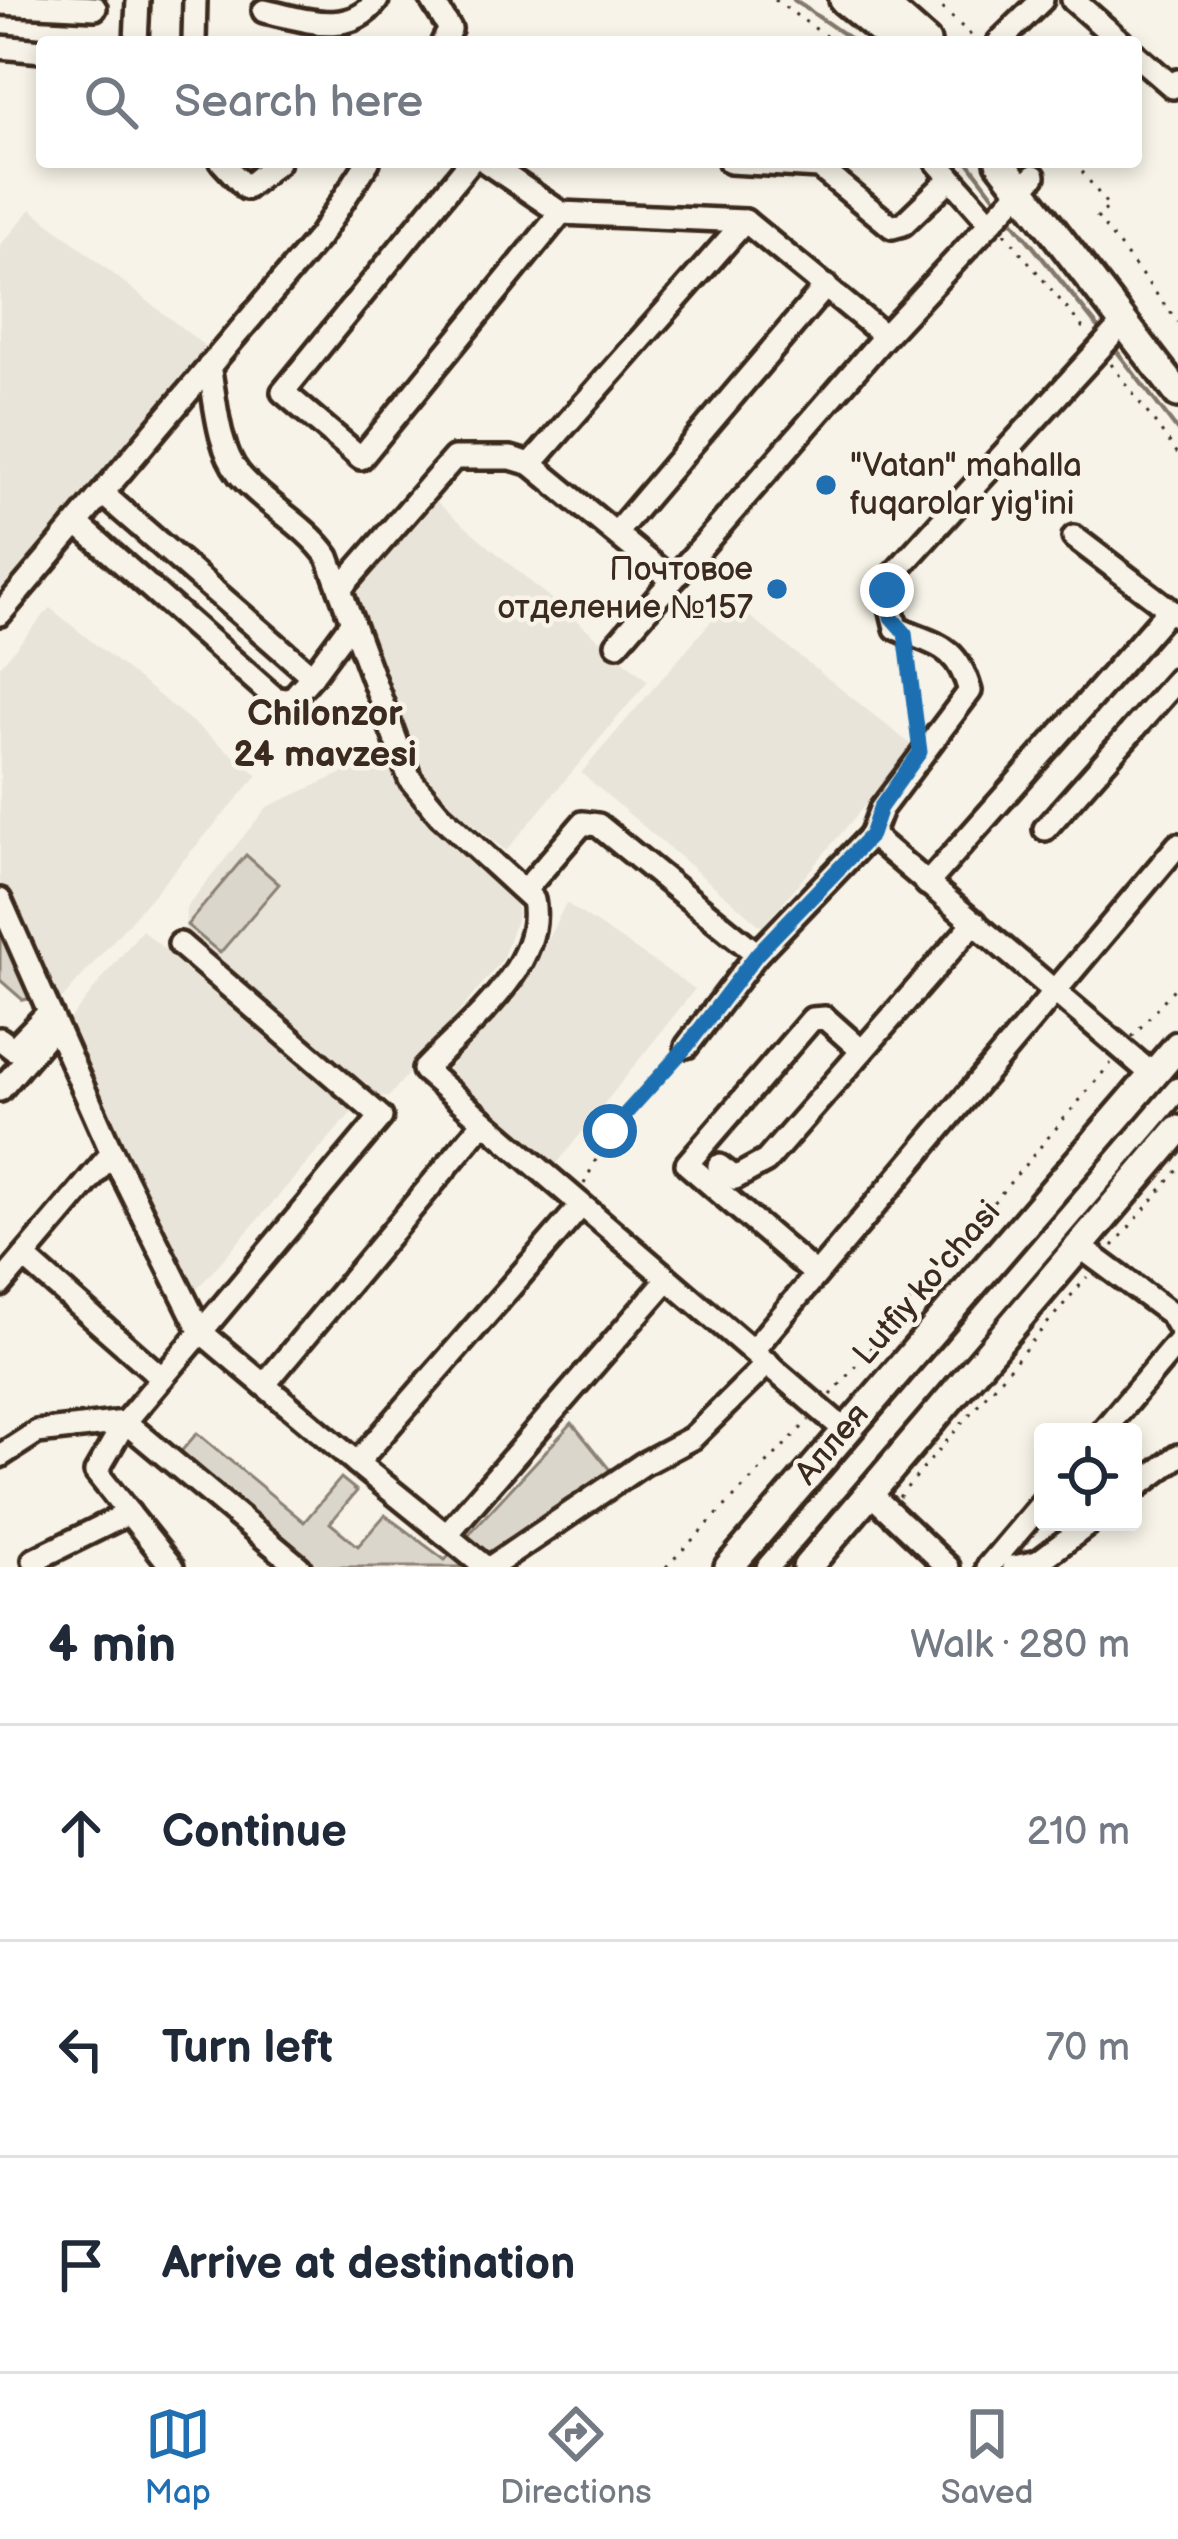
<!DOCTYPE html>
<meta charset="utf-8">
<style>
:root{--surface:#fff;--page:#f2f2f3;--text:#1f2937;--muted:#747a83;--line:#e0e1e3;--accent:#1f6fb2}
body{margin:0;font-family:"Balsamiq Sans",sans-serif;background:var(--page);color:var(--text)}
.controls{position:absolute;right:36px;bottom:36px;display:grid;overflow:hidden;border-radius:12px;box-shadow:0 6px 18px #0003}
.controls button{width:108px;height:108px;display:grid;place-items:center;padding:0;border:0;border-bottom:3px solid var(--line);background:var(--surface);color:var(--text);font:60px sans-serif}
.stop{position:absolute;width:36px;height:36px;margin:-27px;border:9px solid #1f6fb2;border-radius:50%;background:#fff}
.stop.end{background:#1f6fb2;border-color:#fff;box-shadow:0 3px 12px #0008}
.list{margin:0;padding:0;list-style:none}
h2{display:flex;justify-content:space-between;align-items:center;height:156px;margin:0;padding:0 48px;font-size:51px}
h2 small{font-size:39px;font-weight:400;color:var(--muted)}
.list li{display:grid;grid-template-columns:78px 1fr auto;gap:36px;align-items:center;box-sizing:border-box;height:216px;padding:0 48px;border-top:3px solid var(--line)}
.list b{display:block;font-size:45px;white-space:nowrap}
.list em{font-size:39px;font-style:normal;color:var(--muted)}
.icon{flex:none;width:66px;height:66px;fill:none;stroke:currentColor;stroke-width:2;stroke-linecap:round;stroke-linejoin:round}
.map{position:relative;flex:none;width:1178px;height:1567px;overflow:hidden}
.search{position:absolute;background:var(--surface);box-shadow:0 6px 18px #0003;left:36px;right:36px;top:36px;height:132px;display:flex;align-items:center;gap:30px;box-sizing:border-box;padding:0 42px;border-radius:12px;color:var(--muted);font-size:45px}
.sheet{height:804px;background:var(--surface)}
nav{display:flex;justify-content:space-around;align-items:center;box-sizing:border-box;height:168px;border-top:3px solid var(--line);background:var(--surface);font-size:33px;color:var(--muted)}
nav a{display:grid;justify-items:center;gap:6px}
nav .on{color:var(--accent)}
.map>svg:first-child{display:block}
</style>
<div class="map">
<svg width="1178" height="1567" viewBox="0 0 1178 1567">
<rect width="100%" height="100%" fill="#f7f3e8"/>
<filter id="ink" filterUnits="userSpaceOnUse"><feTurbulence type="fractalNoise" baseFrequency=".00833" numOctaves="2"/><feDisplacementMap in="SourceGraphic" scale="24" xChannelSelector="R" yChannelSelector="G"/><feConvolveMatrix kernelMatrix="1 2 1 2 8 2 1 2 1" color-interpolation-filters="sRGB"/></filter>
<g filter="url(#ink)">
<g fill="#e9e4d9">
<path d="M31 209 211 351 0 595V246Z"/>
<path d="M433 499 648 681 506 851 421 780 350 595Z"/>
<path d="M729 600 914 747 762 927 581 773Z"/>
<path d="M50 608 258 775 57 1005 0 884V666Z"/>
<path d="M388 753 417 808 514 892 518 914 502 960 388 1098 351 1085 185 938 186 908 267 807Z"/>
<path d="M566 903 695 989 552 1170 443 1075 533 969Z"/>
<path d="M142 930 353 1111 197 1289 131 1167 65 1025Z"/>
</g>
<g fill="#dbd6cb" stroke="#8b8074" stroke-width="3">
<path d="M246 855 279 884 220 953 187 925Z"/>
<path d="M0 921 35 997 23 1000 0 980Z"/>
<path d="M1178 1068V1107L841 1508 790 1567H750Z"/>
<path d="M572 1423 614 1475 476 1567H316L178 1455 197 1433 304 1522 341 1478 357 1491 330 1523 358 1546 385 1515 445 1560Z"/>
</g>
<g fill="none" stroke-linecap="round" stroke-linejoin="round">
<g stroke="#84786c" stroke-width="4.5">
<path d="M794 0 855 42"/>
<path d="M968 162 1000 204"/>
<path d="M1007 214 1105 336"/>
<path d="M1112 345 1178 431"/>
</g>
<defs>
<g id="minor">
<path d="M432 0 450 29 443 42"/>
<path d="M1073 0 1121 42"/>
<path d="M0 3 95 8"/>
<path d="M264 11C303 19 349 38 377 0"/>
<path d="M136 42 138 0"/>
<path d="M194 42 195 0"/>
<path d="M999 42 1042 0"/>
<path d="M0 47 42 51"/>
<path d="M1136 55 1173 87 1178 81"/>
<path d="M222 162 246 188 278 162"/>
<path d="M470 162 283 392 361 458 561 213"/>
<path d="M486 162 561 213 745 221 885 336"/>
<path d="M730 162 819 167 892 227 903 224 951 178"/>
<path d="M937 162 989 221"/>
<path d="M209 366C216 401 217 446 239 474 265 505 304 523 328 557L410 779 440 815 533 900C546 966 465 1026 424 1070L847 1432"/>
<path d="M531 464 745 221"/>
<path d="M103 494 312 676 352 622"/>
<path d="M78 524 275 698 290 701 312 676"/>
<path d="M616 533 826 286"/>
<path d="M1074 537 1178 616"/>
<path d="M340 589 454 458H511L531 464 672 580"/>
<path d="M0 614 319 237 368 162"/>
<path d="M617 644 885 336 1034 176"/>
<path d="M1045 829 1178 679"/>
<path d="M871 835 881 809 970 691C956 642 933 645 896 628L887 590 893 575 1124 322"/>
<path d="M927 884 1169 610"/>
<path d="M525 890 583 823 598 825 757 954"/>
<path d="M0 900 112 1153 201 1332 381 1117 180 944"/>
<path d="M0 1039 13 1049 48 1013"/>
<path d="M687 1046 757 954 871 835 1153 1075"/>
<path d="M0 1090 54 1027"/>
<path d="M719 1166 735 1178 766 1161 975 922"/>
<path d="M1079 1246 1171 1314 1178 1326"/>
<path d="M24 1257 162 1378"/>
<path d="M813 1272 687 1164 812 1019 825 1018 862 1051"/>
<path d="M0 1285 112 1153"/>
<path d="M753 1350 1178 845"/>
<path d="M264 1385 483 1123"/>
<path d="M1102 1432 1178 1342"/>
<path d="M0 1456 37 1432 125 1422 299 1567"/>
<path d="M357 1463 446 1535 667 1280"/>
<path d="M1133 1490 1178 1456"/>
<path d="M870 1493 948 1567"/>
<path d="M446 1535 485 1567"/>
<path d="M34 1560 129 1513"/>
<path d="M1038 1562 1091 1522"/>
<path d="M172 1567 96 1472 125 1422 201 1332 357 1463 580 1207"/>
<path d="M491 1567 643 1464 692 1438 768 1363"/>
<path d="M768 1567 1178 1089"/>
<path d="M988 1567 1043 1502"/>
<path d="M1014 1567 1038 1562 1042 1567"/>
</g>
<g id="major">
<path d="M844 0 895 42"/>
<path d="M878 0 926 42"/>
<path d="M1000 162 1178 393"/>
<path d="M729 1567 1178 1046"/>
<path d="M807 1567 1178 1130"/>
</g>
</defs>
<use href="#minor" stroke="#3b2a1e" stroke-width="30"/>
<use href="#major" stroke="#3b2a1e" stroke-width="36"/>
<g stroke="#3b2a1e" stroke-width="3" stroke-dasharray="3 9" stroke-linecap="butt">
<path d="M775 0 834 42"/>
<path d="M934 0 978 42"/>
<path d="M1075 162 1109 207 1097 217 1178 322"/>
<path d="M1005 233 1087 333"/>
<path d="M1111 364 1178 454"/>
<path d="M908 652 917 726"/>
<path d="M1132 1037 1178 984"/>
<path d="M584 1184 610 1131 676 1057"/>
<path d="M1113 1246 1178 1170"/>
<path d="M831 1395 1111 1063"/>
<path d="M899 1497 1087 1277"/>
<path d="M666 1567 809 1420"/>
</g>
<use href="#minor" stroke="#f7f3e8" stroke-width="21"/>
<use href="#major" stroke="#f7f3e8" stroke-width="27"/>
</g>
</g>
<g fill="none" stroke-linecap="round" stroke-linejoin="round" filter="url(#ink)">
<path stroke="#1f6fb2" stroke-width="15" d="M610 1131 687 1046 757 954 871 835 880 808 920 752 905 633 891 617 887 590"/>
</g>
<g fill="#1f6fb2" stroke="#f7f3e8" stroke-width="4.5">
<circle cx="826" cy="485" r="12"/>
<circle cx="777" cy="589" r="12"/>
</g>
<g text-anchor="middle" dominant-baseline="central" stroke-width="9" stroke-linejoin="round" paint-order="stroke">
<g font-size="33" fill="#3b2a1e" stroke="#f7f3e8" text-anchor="start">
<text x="850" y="466">"Vatan" mahalla<tspan x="850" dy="38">fuqarolar yig'ini</tspan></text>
<text x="753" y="570" text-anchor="end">Почтовое<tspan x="753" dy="38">отделение №157</tspan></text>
</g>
<g font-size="33" fill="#3b2a1e" stroke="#f7f3e8">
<text transform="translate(927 1283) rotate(-49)">Lutfiy ko'chasi</text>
<text transform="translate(832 1444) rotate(-50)">Аллея</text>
</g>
<g font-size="36" font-weight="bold" fill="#3b2a1e" stroke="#f7f3e8">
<text x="325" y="714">Chilonzor<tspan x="325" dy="41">24 mavzesi</tspan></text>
</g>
</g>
</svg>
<div class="controls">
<button><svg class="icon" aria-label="locate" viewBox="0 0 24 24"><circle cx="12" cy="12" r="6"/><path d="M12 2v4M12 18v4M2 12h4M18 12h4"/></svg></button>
</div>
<div class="stop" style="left:610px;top:1131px"></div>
<div class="stop end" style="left:887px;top:590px"></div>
<div class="search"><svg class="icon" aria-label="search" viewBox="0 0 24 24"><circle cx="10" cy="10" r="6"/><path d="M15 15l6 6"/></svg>Search here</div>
</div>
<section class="sheet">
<h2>4 min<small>Walk · 280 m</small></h2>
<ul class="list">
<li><svg class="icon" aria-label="ahead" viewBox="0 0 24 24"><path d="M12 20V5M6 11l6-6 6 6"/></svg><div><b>Continue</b></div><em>210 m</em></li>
<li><svg class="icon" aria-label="left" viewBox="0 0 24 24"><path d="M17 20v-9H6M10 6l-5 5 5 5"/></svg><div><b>Turn left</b></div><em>70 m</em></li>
<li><svg class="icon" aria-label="arrive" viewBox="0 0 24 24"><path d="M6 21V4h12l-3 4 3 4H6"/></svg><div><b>Arrive at destination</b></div></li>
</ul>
</section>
<nav>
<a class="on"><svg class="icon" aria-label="map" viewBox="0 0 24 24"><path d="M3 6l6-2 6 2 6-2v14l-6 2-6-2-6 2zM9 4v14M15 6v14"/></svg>Map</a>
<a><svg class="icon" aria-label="directions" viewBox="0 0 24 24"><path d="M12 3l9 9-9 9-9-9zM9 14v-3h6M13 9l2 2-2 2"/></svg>Directions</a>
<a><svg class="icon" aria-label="saved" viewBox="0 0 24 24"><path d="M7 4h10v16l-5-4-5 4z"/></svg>Saved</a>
</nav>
